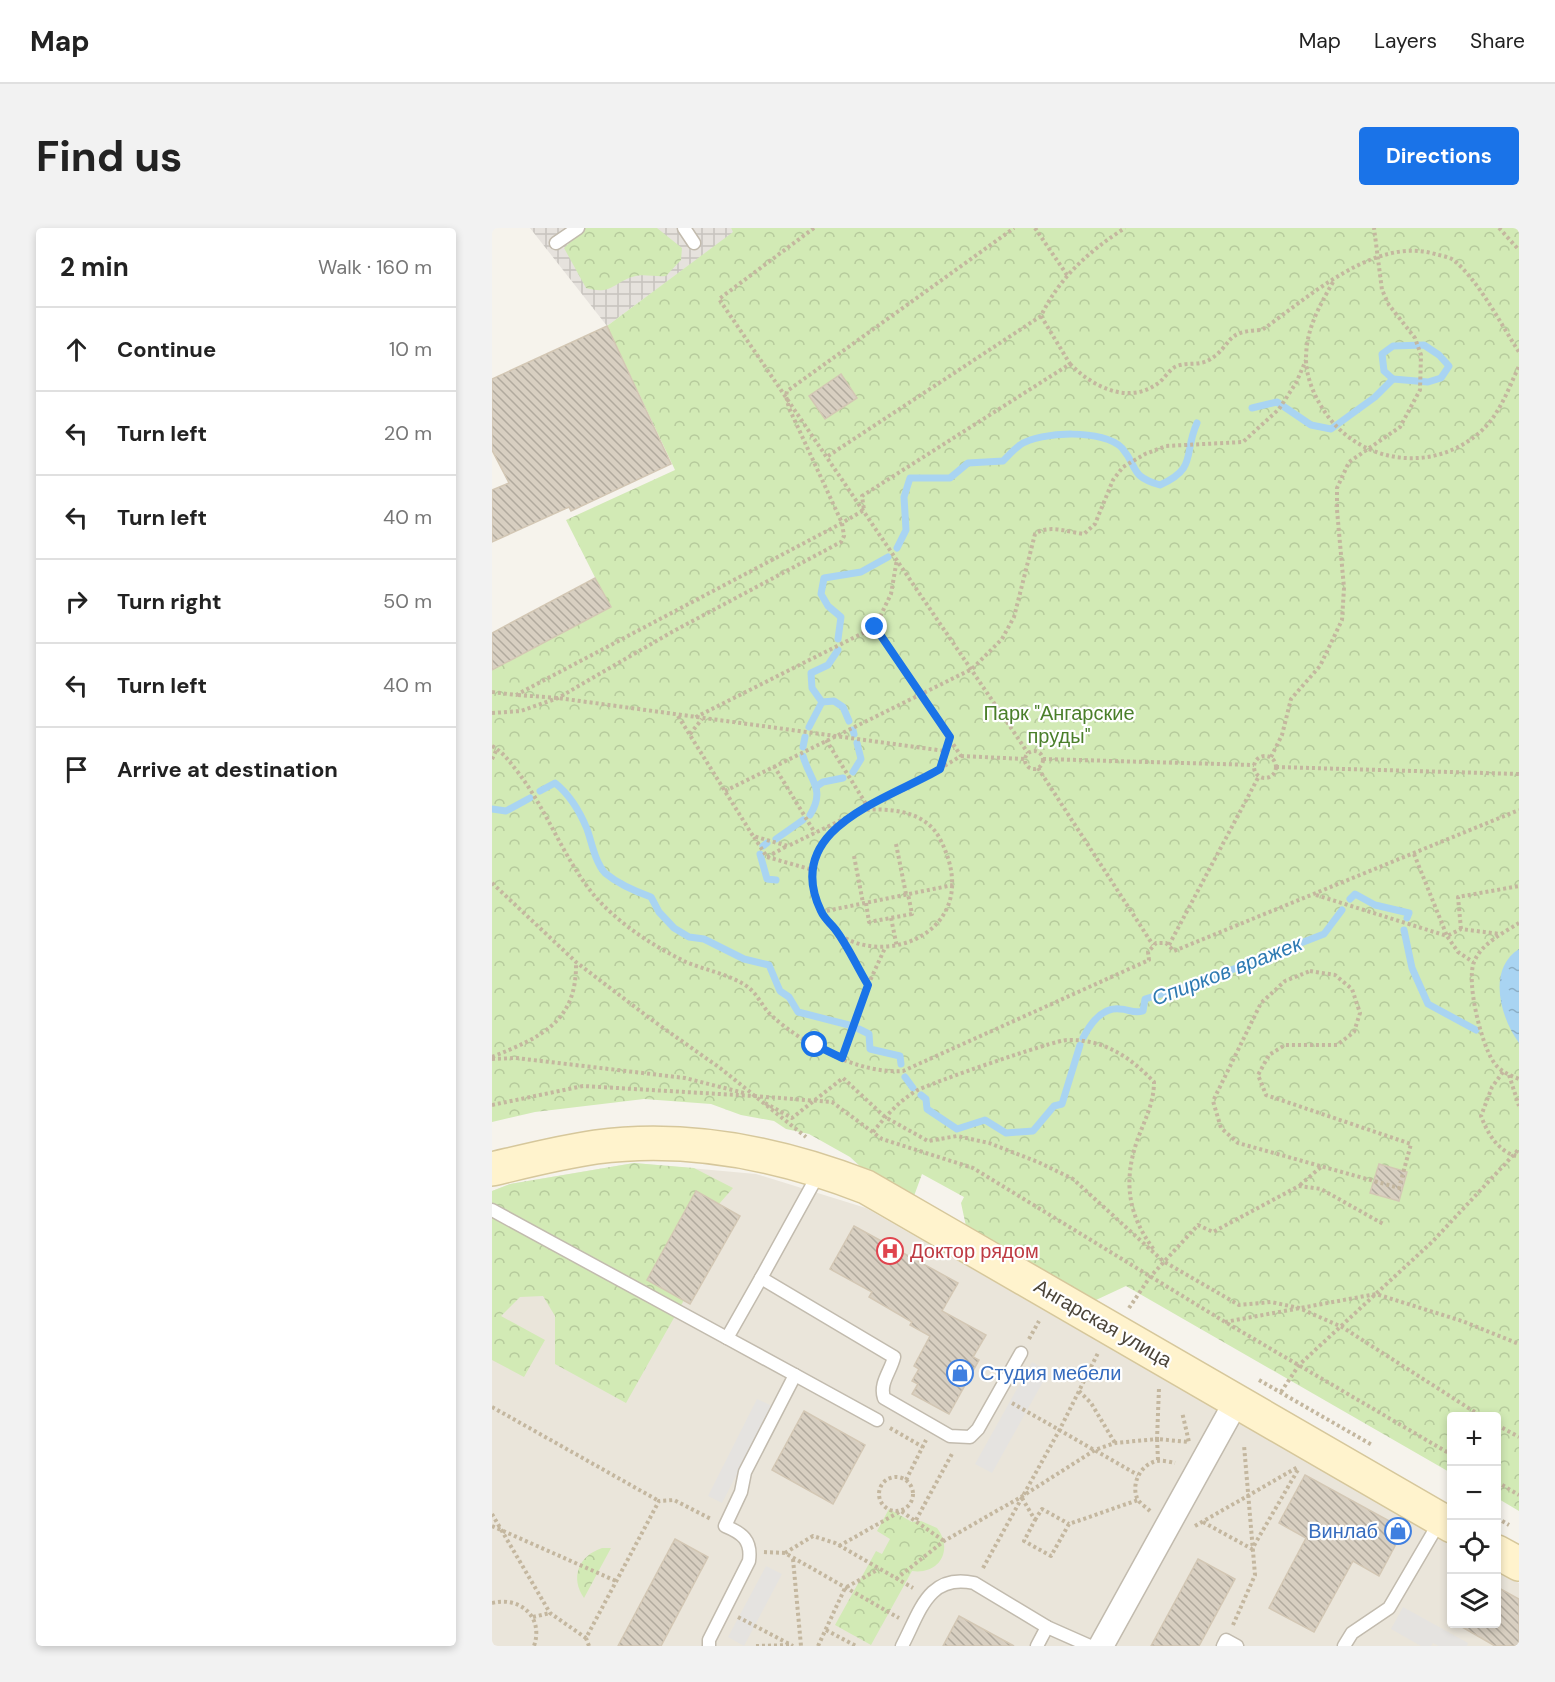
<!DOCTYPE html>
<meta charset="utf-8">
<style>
:root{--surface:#fff;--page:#f2f2f2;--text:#222;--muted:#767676;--line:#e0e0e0;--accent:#1a73e8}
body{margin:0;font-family:"DM Sans",sans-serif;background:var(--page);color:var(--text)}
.controls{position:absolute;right:18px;bottom:18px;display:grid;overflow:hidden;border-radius:6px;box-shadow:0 3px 9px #0003}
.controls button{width:54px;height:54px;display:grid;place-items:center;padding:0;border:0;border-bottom:2px solid var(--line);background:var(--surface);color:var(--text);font:30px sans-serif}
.stop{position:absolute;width:18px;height:18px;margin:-14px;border:4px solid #1a73e8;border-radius:50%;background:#fff}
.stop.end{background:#1a73e8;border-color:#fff;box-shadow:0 2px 6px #0008}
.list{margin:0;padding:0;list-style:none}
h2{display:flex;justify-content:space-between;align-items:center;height:78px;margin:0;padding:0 24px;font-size:26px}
h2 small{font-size:20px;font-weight:400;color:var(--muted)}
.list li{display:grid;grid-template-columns:39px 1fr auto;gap:18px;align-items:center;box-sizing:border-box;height:84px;padding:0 24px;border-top:2px solid var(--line)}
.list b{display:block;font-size:22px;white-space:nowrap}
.list em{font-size:20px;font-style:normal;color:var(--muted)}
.icon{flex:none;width:33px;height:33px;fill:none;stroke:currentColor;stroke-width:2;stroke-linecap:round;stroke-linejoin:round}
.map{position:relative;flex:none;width:1027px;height:1418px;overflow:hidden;border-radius:6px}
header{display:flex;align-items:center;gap:36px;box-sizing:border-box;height:84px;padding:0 30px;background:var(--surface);border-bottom:2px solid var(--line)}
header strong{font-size:28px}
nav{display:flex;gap:33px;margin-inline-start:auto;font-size:21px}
.intro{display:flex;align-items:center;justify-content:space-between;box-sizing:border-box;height:144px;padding:0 36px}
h1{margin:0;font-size:42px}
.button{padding:15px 27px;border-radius:6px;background:var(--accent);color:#fff;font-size:21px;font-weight:700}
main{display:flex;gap:36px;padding:0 36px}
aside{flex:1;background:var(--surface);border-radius:6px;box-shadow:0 3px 9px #0003}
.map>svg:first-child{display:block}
</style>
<header>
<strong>Map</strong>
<nav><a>Map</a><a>Layers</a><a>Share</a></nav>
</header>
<div class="intro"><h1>Find us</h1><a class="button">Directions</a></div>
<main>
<aside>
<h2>2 min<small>Walk · 160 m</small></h2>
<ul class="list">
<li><svg class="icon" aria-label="ahead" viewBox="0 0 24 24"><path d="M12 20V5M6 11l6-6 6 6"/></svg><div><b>Continue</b></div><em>10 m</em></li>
<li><svg class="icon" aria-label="left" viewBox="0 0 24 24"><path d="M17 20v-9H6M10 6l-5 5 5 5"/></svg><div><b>Turn left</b></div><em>20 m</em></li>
<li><svg class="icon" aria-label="left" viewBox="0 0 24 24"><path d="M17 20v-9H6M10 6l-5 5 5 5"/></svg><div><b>Turn left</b></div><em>40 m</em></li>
<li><svg class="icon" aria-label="right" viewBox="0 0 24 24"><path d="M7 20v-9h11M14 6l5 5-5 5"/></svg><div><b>Turn right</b></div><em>50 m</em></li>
<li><svg class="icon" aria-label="left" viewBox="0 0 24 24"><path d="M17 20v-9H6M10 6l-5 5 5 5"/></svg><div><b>Turn left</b></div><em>40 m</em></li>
<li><svg class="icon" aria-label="arrive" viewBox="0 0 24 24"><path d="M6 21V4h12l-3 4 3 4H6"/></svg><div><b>Arrive at destination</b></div></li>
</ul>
</aside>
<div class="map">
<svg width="1027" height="1418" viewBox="0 0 1027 1418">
<defs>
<pattern id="industrial-grid" width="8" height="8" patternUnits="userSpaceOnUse" patternTransform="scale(1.5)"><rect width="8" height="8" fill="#e6e2dd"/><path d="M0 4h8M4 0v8" fill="none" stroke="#c7c3be"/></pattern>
<pattern id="forest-crowns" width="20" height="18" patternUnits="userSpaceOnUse" patternTransform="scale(1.5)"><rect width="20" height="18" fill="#d2eab5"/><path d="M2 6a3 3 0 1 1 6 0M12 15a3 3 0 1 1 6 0" fill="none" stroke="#b6ca9c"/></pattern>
<pattern id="water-ripples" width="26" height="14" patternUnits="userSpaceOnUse" patternTransform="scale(1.5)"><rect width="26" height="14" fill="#a9d4f2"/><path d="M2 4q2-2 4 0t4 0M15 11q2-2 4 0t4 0" fill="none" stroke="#8caec5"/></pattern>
<pattern id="building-back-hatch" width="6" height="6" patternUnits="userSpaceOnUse" patternTransform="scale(1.5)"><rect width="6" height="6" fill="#d8cfc1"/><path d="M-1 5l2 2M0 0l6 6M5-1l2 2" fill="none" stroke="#b1aa9e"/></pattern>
</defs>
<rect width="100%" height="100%" fill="#f6f3ec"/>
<path fill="#eae5da" d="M142 935 264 946 374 980 959 1316 960 1396H1005V1342L1027 1355V1418H0V963L18 956Z"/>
<path fill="url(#industrial-grid)" d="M38 0H239L242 4 115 98Z"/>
<g fill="url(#forest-crowns)">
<path d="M93 0H165L190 20 189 32 174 48C162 49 150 45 140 49 120 56 119 67 94 60L72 20Z"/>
<path d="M239 0H1027V1283L1005 1270V1188H960L959 1245 634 1058 604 1072 474 998 469 975 472 969 430 946 422 968 371 941 358 929 317 906 294 901 282 893 249 887 219 876 152 871 43 884 0 894V435L3 440 118 379 74 292 183 242 115 98 241 4Z"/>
<path d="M142 935 202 940 241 960 227 976 204 964 155 1051 192 1072 134 1175 63 1136V1088L51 1068 28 1069 9 1088 53 1112 32 1149 0 1132V963L18 956Z"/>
<path d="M397 1281 420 1294 429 1293 445 1300C462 1322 447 1347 420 1343L379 1417 343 1397 384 1323 390 1326 398 1311 385 1303Z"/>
<path d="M110 1320H119L92 1370C78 1350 86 1328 110 1320Z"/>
</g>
<g fill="#e5e3e0">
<path d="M540 1134 557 1143 500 1245 483 1236Z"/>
<path d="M265 1171 280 1178 230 1275 216 1268Z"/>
<path d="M274 1338 290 1346 252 1418 236 1409Z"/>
<path d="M911 1379 976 1415 975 1418H947L941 1415 939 1418H929L899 1401Z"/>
</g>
<path fill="url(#water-ripples)" d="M1027 721V815C1008 789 995 741 1027 721Z"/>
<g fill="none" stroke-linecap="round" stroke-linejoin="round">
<g stroke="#a9d4f2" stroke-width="7">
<path d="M932 117 947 127 957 138 949 150 936 154 901 151 892 143 890 126 901 118Z"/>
<path d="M760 180 785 174 819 197 839 201 883 169 901 151"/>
<path d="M405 320 414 302 412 269 418 250H458L476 235 511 233C516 228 522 221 528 217 548 203 613 201 630 220 647 240 637 248 668 257 706 240 691 226 705 195"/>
<path d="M346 411 349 389 336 378 329 366 332 350 369 344 396 329"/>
<path d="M330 474 320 460 319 445 336 437 346 422"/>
<path d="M330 474 342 473 351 479 357 493"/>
<path d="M317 499 330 474"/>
<path d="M361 502 362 506"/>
<path d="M311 519 313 509"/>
<path d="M311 528C318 553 334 561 318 587"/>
<path d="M361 544 369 531 365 515"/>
<path d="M325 558 331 554 351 550"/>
<path d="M48 563 63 555C77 566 88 584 95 601 100 615 103 634 113 645 125 655 145 664 159 669L167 684 182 700 197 709 212 711 252 731 277 737 288 763 297 769 306 784 357 797"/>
<path d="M0 581 14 583 38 570"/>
<path d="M284 611 311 592"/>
<path d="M271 618 275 615"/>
<path d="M268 626 275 651 284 652"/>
<path d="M858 671 863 666 883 677 917 685 915 690"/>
<path d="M912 702 920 740 936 776 984 802"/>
<path d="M367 801 377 806 378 821 408 828 409 836"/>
<path d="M591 810C598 796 610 779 628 781 637 781 641 786 651 783L653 771 703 756 832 706 850 682"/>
<path d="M413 849 421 860"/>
<path d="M429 867 434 871 435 881 465 901 493 892 514 905 541 903 562 878 570 876 588 817"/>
</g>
</g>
<g fill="url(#building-back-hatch)" stroke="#d3c7b4" stroke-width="1.5">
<path d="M115 98 179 236 79 283 77 279 0 314V262L17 255 0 222V151Z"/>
<path d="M349 146 365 170 333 191 317 168Z"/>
<path d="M103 350 119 379 0 442V405Z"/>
<path d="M887 936 915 944 907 973 878 965Z"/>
<path d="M204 963 248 988 198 1076 155 1052Z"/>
<path d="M362 998 466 1055 450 1083 494 1107 481 1129 487 1132 457 1186 420 1166 426 1156 420 1153 427 1141 422 1138 438 1108 418 1097 420 1094 377 1069 380 1064 338 1041Z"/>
<path d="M312 1183 373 1217 341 1276 280 1242Z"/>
<path d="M813 1247 912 1301 887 1348 861 1333 822 1404 777 1380 814 1310 787 1295Z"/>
<path d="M183 1311 216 1329 169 1418H126Z"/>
<path d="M706 1331 743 1351 707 1418H659Z"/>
<path d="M1005 1359 1027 1371V1418H1003L963 1395H1005Z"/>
<path d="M467 1388 522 1418H451Z"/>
</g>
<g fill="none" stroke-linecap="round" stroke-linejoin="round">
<defs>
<g id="lane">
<path d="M192 0 202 15"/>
<path d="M64 15 86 0"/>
<path d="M327 945 269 1050 402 1129C399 1143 387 1155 392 1170L458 1208 478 1209 486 1201 529 1125"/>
<path d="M0 982 235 1110"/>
<path d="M303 1147 385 1192"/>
<path d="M217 1418V1412L257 1333C260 1312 250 1305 233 1298L249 1264 253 1244 303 1147 235 1110 269 1050"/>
<path d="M410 1418C428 1384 436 1345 482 1355L555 1399 598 1418"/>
<path d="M545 1418 555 1399"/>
<path d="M731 1418 734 1412 745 1418"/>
<path d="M852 1418 860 1405 897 1380 948 1293"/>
</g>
<path id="street" d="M609 1418 744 1174"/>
<g id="secondary">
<path d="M0 941C34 933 69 924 104 919 195 907 289 926 374 959L960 1298"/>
<path d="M1005 1324 1027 1336"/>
</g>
</defs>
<use href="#lane" stroke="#c2bbae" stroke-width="15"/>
<use href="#street" stroke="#c2bbae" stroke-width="27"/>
<use href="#secondary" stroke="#d6c79b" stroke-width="36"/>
<g stroke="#c4b79f" stroke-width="4" stroke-dasharray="3 3" stroke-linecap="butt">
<path d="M322 0 227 71 536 525"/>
<path d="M543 0 575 47"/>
<path d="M1007 0 1027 22"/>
<path d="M841 54C827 79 814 101 814 131 814 147 821 165 829 178 862 234 937 248 987 205 1007 188 1016 162 1027 138"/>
<path d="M578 136C600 158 635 177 665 156 672 152 677 141 685 138 696 134 706 138 717 132 742 117 730 103 770 102 817 69 883 8 943 26 950 28 959 29 964 34 990 58 1008 95 1027 124"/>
<path d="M336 228 549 88"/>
<path d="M383 399 399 366 405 331"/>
<path d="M0 464 24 467 350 295 372 282 370 268 578 136 549 88C567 50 597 23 633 0"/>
<path d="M26 467 66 470 453 523"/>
<path d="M0 485 29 483 66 470 178 405 349 314 352 308 350 295 297 180 294 168 295 163 522 0"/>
<path d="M186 488 261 608 296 618 417 559 469 528 383 399 202 490"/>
<path d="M198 506 210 491"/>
<path d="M334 512 376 579"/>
<path d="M0 518C11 524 17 533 25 543 57 584 73 636 108 674 132 699 163 719 194 734 213 742 236 746 253 757 266 765 269 778 280 788 312 817 367 846 411 843L657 732 656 724 664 715H674L682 723 1027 582"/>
<circle cx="542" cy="532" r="9"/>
<circle cx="773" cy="539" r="11"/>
<path d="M469 528 533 531"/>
<path d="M779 529 790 507 799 471 828 438 850 392 852 360 845 282V260L857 234 908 199 928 162 929 127 923 110 897 77 890 62 882 0"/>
<path d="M0 531 5 521"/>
<path d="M551 531 762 537"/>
<path d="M282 538 323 605"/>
<path d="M784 539 1027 546"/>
<path d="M448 540 457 510"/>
<path d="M546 540 661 717"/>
<path d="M233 563 480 441 510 411 522 389 543 306C557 296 575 304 592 306L603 296 621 252 631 239 653 226 674 218 751 214 787 181 804 155 814 132"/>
<path d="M346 597C328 614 320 632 322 657 327 760 508 727 448 611 434 583 399 580 372 582"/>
<path d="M262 609 275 629 295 618"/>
<path d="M404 616 414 666"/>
<path d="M922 626 955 708 969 701 1008 706"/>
<path d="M362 628 371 675"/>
<path d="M275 629 321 642"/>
<path d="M0 655 84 734 160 792 228 840 314 909"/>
<path d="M824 667 955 708 966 724 981 734"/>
<path d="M374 675 377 694 420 686 416 666"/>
<path d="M329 684 461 657"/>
<path d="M399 690 405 719"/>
<path d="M1027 695C1011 705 989 716 982 734 974 754 989 815 1001 833 1007 843 1017 847 1027 851"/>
<path d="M969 701 966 669 1027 658"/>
<path d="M344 703 376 757 350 830"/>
<path d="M677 717 767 548"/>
<path d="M818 743 843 747 860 761 868 785 862 804 845 817H793L777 827 766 847 774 867 919 916 907 960 746 915 729 900 721 873 769 775 793 753Z"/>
<path d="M376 757 393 720"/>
<path d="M0 829C49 809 85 794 84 735"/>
<path d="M0 831 24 830 193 850 252 865"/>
<path d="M1011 844 1000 859 989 888C996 906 1006 924 1027 929"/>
<path d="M1017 847 1027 878"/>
<path d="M262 868 340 874 390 911 481 940 733 1094 960 1227"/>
<path d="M273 875 300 890 351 850 393 889 436 913 465 908 497 915 546 934 581 951 671 1033 747 1077 779 1074 807 1080 850 1099 989 1188"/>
<path d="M0 877 91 858 262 868"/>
<path d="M381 904C393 889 407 873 424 863 435 856 563 812 575 812 612 811 638 829 662 854 662 876 652 893 645 913 631 954 636 988 663 1023"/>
<path d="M808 957 829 939"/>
<path d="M637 1080 658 1049 706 997 721 1004 807 958 829 961 893 997"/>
<path d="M733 1094 884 1066 970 1093 1027 1116"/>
<path d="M537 1111 547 1093"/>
<path d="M767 1152 880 1217"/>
<path d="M587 1163 599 1175 623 1215"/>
<path d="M789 1164 807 1137 941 1013 1027 921"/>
<path d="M520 1175 646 1247"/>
<path d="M0 1179 167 1273"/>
<path d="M1005 1197 1027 1209"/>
<path d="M398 1200 431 1219"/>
<path d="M666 1232 665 1211 697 1214 690 1184"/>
<circle cx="404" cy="1266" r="17"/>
<path d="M414 1252 434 1212"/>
<path d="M1005 1254 1027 1267"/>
<path d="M530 1270 543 1292 532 1313 559 1328 577 1296 646 1272"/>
<path d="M658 1283C654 1279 647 1275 645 1270 639 1255 649 1236 665 1233 670 1232 678 1234 683 1235"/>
<path d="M0 1286 58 1385 94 1410"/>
<path d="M1005 1290 1017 1297"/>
<path d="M424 1292 461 1224"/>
<path d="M543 1292 550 1281 577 1296"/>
<path d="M711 1294 760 1321 807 1240"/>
<path d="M0 1298 124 1353"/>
<path d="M703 1298 806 1239"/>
<path d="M347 1318 409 1283 452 1313"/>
<path d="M272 1324 293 1325 407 1390"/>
<path d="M293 1325 321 1308 343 1315 421 1360"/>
<path d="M301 1331 309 1418"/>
<path d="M491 1340 568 1201 606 1125"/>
<path d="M404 1351 452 1313 529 1269 603 1222 623 1215 665 1211 667 1160"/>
<path d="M0 1375C28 1368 52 1389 42 1418"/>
<path d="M41 1389 58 1385"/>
<path d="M246 1389 301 1418"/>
<path d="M741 1397 763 1347 752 1217"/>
<path d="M334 1402 364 1418"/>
<path d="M97 1418 94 1410 167 1273 182 1272 219 1291"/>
<path d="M264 1418 298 1417"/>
<path d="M326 1418 353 1360 387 1341"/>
</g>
<use href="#lane" stroke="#fff" stroke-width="12"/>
<use href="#street" stroke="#fff" stroke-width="24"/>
<use href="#secondary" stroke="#fff3cd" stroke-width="33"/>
</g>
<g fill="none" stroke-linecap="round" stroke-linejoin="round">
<path stroke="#1a73e8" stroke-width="8" d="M323 817 350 830 376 757C365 739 356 718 343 701 338 695 332 690 329 683 289 600 395 572 448 541L458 509 383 399"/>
</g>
<defs>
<symbol id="hospital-ring" viewBox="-11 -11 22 22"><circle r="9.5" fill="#fff" stroke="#e0444e" stroke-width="1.5"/><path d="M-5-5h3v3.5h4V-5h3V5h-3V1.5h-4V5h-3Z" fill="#e0444e"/></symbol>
<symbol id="shop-ring" viewBox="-11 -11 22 22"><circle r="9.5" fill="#fff" stroke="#3f7fe0" stroke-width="1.5"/><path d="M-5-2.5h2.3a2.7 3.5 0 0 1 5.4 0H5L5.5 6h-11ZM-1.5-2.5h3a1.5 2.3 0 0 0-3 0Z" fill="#3f7fe0"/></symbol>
</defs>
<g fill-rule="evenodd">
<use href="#hospital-ring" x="383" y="1008" width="30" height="30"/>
<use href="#shop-ring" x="453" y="1130" width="30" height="30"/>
<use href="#shop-ring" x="891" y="1288" width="30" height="30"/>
</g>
<g text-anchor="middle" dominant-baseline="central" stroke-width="4.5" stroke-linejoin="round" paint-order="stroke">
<g font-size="20" fill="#4a7f2a" stroke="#fff">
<text x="567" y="485">Парк "Ангарские<tspan x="567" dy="23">пруды"</tspan></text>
</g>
<g font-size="20" fill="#be3a42" stroke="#fff" text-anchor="start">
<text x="418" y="1023">Доктор рядом</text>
</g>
<g font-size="20" fill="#4b4439" stroke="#fff">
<text transform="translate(611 1095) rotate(30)">Ангарская улица</text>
</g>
<g font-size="20" fill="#366cbe" stroke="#fff" text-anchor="start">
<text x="488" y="1145">Студия мебели</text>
<text x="886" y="1303" text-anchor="end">Винлаб</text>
</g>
<g font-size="21" font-style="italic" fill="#2e7ab2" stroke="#fff">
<text transform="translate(735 743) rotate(-21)">Спирков вражек</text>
</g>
</g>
</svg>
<div class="controls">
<button>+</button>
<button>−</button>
<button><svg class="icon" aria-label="locate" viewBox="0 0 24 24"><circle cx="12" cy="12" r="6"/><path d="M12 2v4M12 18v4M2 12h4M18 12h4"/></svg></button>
<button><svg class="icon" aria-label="layers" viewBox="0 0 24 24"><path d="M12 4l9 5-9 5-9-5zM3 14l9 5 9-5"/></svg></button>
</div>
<div class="stop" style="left:323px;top:817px"></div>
<div class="stop end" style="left:383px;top:399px"></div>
</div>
</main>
